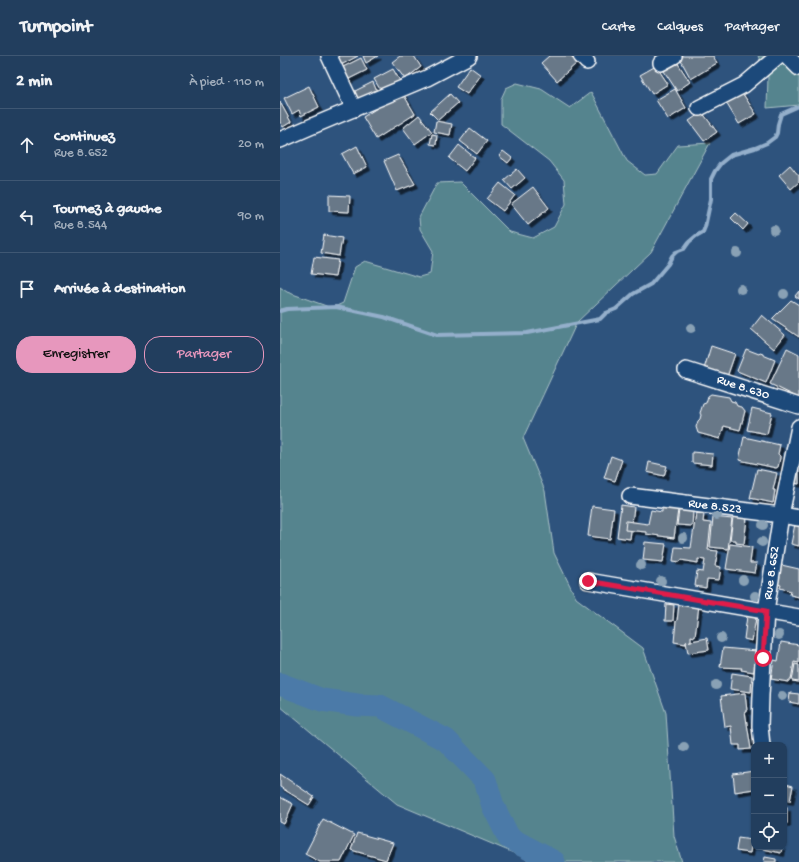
<!DOCTYPE html>
<html lang="fr">
<meta charset="utf-8">
<style>
:root{--surface:#223e5e;--page:#2a4564;--text:#f1f3f6;--muted:#a2aebc;--line:#3f5773;--accent:#e797bd}
body{margin:0;font-family:"Gochi Hand",sans-serif;background:var(--page);color:var(--text)}
.controls{position:absolute;right:12px;bottom:12px;display:grid;overflow:hidden;border-radius:8px;box-shadow:0 1px 3px #0004}
.controls button{width:36px;height:36px;display:grid;place-items:center;padding:0;border:0;border-bottom:1px solid var(--line);background:var(--surface);color:var(--text);font:20px sans-serif}
.stop{position:absolute;width:12px;height:12px;margin:-9px;border:3px solid #e11d48;border-radius:50%;background:#fff}
.stop.end{background:#e11d48;border-color:#fff;box-shadow:0 1px 4px #0008}
.list{margin:0;padding:0;list-style:none}
h2{display:flex;justify-content:space-between;align-items:center;height:52px;margin:0;padding:0 16px;font-size:17px}
h2 small{font-size:13px;font-weight:400;color:var(--muted)}
.list li{display:grid;grid-template-columns:26px 1fr auto;gap:12px;align-items:center;box-sizing:border-box;height:72px;padding:0 16px;border-top:1px solid var(--line)}
.list b{display:block;font-size:15px;white-space:nowrap}
.list p{margin:0;font-size:13px;white-space:nowrap;color:var(--muted)}
.list em{font-size:13px;font-style:normal;color:var(--muted)}
.actions{display:flex;gap:8px;padding:12px 16px}
.actions a{flex:1;padding:9px 0;border:1px solid var(--accent);border-radius:16px;text-align:center;font-size:14px;color:var(--accent)}
.actions .main{background:var(--accent);color:#111}
.icon{flex:none;width:22px;height:22px;fill:none;stroke:currentColor;stroke-width:2;stroke-linecap:round;stroke-linejoin:round}
.map{position:relative;flex:none;width:519px;height:806px;overflow:hidden}
header{display:flex;align-items:center;gap:24px;box-sizing:border-box;height:56px;padding:0 20px;background:var(--surface);border-bottom:1px solid var(--line)}
header strong{font-size:19px}
nav{display:flex;gap:22px;margin-inline-start:auto;font-size:14px}
main{display:flex}
aside{flex:1;background:var(--surface)}
.map>svg:first-child{display:block}
</style>
<header>
<strong>Turnpoint</strong>
<nav><a>Carte</a><a>Calques</a><a>Partager</a></nav>
</header>
<main>
<aside>
<h2>2 min<small>À pied · 110 m</small></h2>
<ul class="list">
<li><svg class="icon" aria-label="ahead" viewBox="0 0 24 24"><path d="M12 20V5M6 11l6-6 6 6"/></svg><div><b>Continuez</b><p>Rue 8.652</p></div><em>20 m</em></li>
<li><svg class="icon" aria-label="left" viewBox="0 0 24 24"><path d="M17 20v-9H6M10 6l-5 5 5 5"/></svg><div><b>Tournez à gauche</b><p>Rue 8.544</p></div><em>90 m</em></li>
<li><svg class="icon" aria-label="arrive" viewBox="0 0 24 24"><path d="M6 21V4h12l-3 4 3 4H6"/></svg><div><b>Arrivée à destination</b></div></li>
</ul>
<div class="actions"><a class="main">Enregistrer</a><a>Partager</a></div>
</aside>
<div class="map">
<svg width="519" height="806" viewBox="0 0 519 806">
<defs>
<filter id="shadow"><feDropShadow dx="3.5" dy="3.5" stdDeviation="0" flood-color="#0009"/></filter>
</defs>
<rect width="100%" height="100%" fill="#2e537d"/>
<filter id="ink" filterUnits="userSpaceOnUse"><feTurbulence type="fractalNoise" baseFrequency=".025" numOctaves="2"/><feDisplacementMap in="SourceGraphic" scale="8" xChannelSelector="R" yChannelSelector="G"/><feConvolveMatrix kernelMatrix="1 2 1 2 8 2 1 2 1" color-interpolation-filters="sRGB"/></filter>
<g filter="url(#ink)">
<g fill="#55848e" stroke="#aac2c6">
<path d="M478 0H519V49L487 52 488 21Z"/>
<path d="M237 27 261 33 290 52 311 36 347 105 365 119 377 118 398 89 430 87 371 196 297 266 243 382 265 435 274 497 296 542 363 592 386 657 394 780 402 806H249L243 801 117 748 0 650V231L7 236 52 252 63 247 75 211 85 205 139 221 150 218 153 195 140 173 139 161 157 127 180 126 230 176 253 182 274 171 286 148 284 124 269 105 221 68V43L226 32Z"/>
</g>
<g fill="none" stroke-linecap="round" stroke-linejoin="round">
<path stroke="#94afcb" stroke-width="4" d="M0 255 7 253 56 251 104 261 157 279 247 277 320 263 326 257 336 253 353 238 371 228 388 208 392 200 396 196 404 193 409 186 416 180 423 176 425 171 431 143V123L435 115 441 107 451 99 475 92 487 87 495 81 497 77 498 68 501 58 519 50"/>
<path stroke="#4c7aa8" stroke-width="23" d="M0 628 42 644 77 649 100 650 166 684 205 724 213 750 229 782 274 806"/>
</g>
<g fill="#687888" stroke="#fff" filter="url(#shadow)">
<path d="M54 0H78L59 10Z"/>
<path d="M83 0H98L86 7Z"/>
<path d="M120 0H134L141 11 125 23 112 6Z"/>
<path d="M269 0H291L297 7 277 25 261 7Z"/>
<path d="M401 0H433L437 7 411 23 399 1Z"/>
<path d="M81 2 87 14 67 24 61 12Z"/>
<path d="M395 3 410 26 397 35 382 12Z"/>
<path d="M376 10 388 28 372 38 360 19Z"/>
<path d="M190 11 201 19 187 38 176 31Z"/>
<path d="M113 13 120 25 101 35 94 23Z"/>
<path d="M93 26 98 38 76 48 71 37Z"/>
<path d="M29 30 39 51 21 60 19 54 12 58 4 42Z"/>
<path d="M395 33 406 52 388 63 376 44Z"/>
<path d="M461 35 476 58 459 68 445 45Z"/>
<path d="M122 36 135 58 96 83 83 61Z"/>
<path d="M170 38 178 47 158 64 150 56Z"/>
<path d="M0 46 11 66 3 71 0 66Z"/>
<path d="M422 56 437 76 424 85 409 65Z"/>
<path d="M139 59 152 76 135 88 123 72Z"/>
<path d="M156 65 172 68 170 79 154 76Z"/>
<path d="M190 72 207 85 197 98 180 85Z"/>
<path d="M152 78 157 79 156 89 150 88Z"/>
<path d="M179 89 195 102 185 115 169 102Z"/>
<path d="M77 90 87 111 73 118 62 98Z"/>
<path d="M223 95 232 102 228 107 219 100Z"/>
<path d="M118 99 135 128 117 135 104 105Z"/>
<path d="M510 109 519 120V126L511 133 499 119Z"/>
<path d="M237 113 245 122 232 133 224 124Z"/>
<path d="M220 127 235 139 223 155 207 143Z"/>
<path d="M253 131 269 152 248 169 231 148Z"/>
<path d="M49 139 70 140 69 156 49 155Z"/>
<path d="M456 157 468 168 463 174 451 162Z"/>
<path d="M44 179 62 182 59 200 41 197Z"/>
<path d="M34 201 58 204 55 221 31 218Z"/>
<path d="M519 235V243L515 240Z"/>
<path d="M511 244 519 249V281L492 263Z"/>
<path d="M482 259 505 279 494 293 471 273Z"/>
<path d="M431 290 455 298 447 321 424 313Z"/>
<path d="M507 292 519 298V342L490 328Z"/>
<path d="M466 293 479 298 480 297 483 298V299L495 304 486 327 457 315Z"/>
<path d="M431 338 449 341 451 345 455 346 457 350 462 351 465 355 460 374 444 370 440 383 418 377 416 371 418 365 420 363 421 359 420 357 423 348 426 347 428 340Z"/>
<path d="M472 352 492 357 487 378 467 374Z"/>
<path d="M464 381 500 389 498 398 500 400V402L498 411 496 412 459 404Z"/>
<path d="M412 396 433 398 432 409 412 407Z"/>
<path d="M331 400 342 404 335 425 324 422Z"/>
<path d="M369 406 387 410 384 420 367 416Z"/>
<path d="M517 410H519V428L514 427Z"/>
<path d="M477 413 497 417 493 434H495L493 447 470 442Z"/>
<path d="M341 449 354 451 350 483 337 481Z"/>
<path d="M312 450 334 453 330 483 308 480Z"/>
<path d="M382 452 398 454 394 482 366 478V476L345 474 346 465 368 468 371 454 382 456Z"/>
<path d="M399 454 413 456 412 470 397 469Z"/>
<path d="M416 457 424 458 423 466 431 467 428 494 438 495 435 510 441 511 439 524 427 523 426 532 415 530 417 515 423 516 425 504 418 503V507L401 504 400 506 393 505 395 491 411 492Z"/>
<path d="M433 461 452 463 448 493 430 491Z"/>
<path d="M453 461 467 462 464 488 456 487V484H450Z"/>
<path d="M515 468 519 469V490L511 488Z"/>
<path d="M365 486 386 488 383 506 363 504Z"/>
<path d="M450 488 472 491 470 507H477L475 517 446 513Z"/>
<path d="M497 508 519 513V541L510 539 511 535 500 532 501 529 494 527Z"/>
<path d="M386 548 394 549 393 565H385Z"/>
<path d="M399 548 419 549 415 581 411 580V585L406 586V588L394 586 396 565H397Z"/>
<path d="M467 560 476 562 472 585 464 583Z"/>
<path d="M427 582 429 594 408 597 406 586Z"/>
<path d="M501 586 519 589V607L514 606 511 624H509L508 626 491 623 494 604 498 605Z"/>
<path d="M443 592 477 595 474 616 461 614 462 612 440 611Z"/>
<path d="M515 608 519 609V626L512 625Z"/>
<path d="M452 617 472 620 471 636 450 633Z"/>
<path d="M465 637 467 655H465L471 693 460 694V689H453L451 670 445 671 441 640Z"/>
<path d="M510 637 519 638V648L509 646Z"/>
<path d="M474 715V733L455 736 453 718Z"/>
<path d="M0 718 34 741 29 749 0 731Z"/>
<path d="M506 728 513 730 510 745 504 744V731H505Z"/>
<path d="M0 741 13 748 4 768 0 766Z"/>
<rect x="504" y="752" width="3" height="15"/>
<path d="M43 763 74 779 61 806H40L25 798Z"/>
<path d="M77 777 113 787 106 804 71 794Z"/>
<path d="M458 782 472 784 470 797 456 795Z"/>
<path d="M483 791H502L501 797 483 793Z"/>
<path d="M485 801 496 803V806H484Z"/>
</g>
<g fill="none" stroke-linecap="round" stroke-linejoin="round">
<defs>
<g id="minor">
<path d="M49 0 74 53"/>
<path d="M301 0 307 6"/>
<path d="M507 0 519 12"/>
<path d="M381 7 394 0"/>
<path d="M419 52 464 29 498 0"/>
<path d="M0 84 30 71 147 22 189 0"/>
<path d="M406 314 519 350"/>
<path d="M350 440 501 459 519 462"/>
<path d="M308 525 519 561"/>
<path d="M482 689 480 670 481 639 486 555 501 459 519 371"/>
</g>
</defs>
<use href="#minor" stroke="#fff" stroke-width="18"/>
<use href="#minor" stroke="#1f4a7a" stroke-width="15"/>
</g>
<g fill="#89a1b5">
<circle cx="494" cy="174" r="5"/>
<circle cx="457" cy="197" r="5"/>
<circle cx="461" cy="233" r="5"/>
<circle cx="504" cy="238" r="5"/>
<circle cx="411" cy="272" r="5"/>
<circle cx="437" cy="459" r="5"/>
<circle cx="483" cy="469" r="5"/>
<circle cx="403" cy="482" r="5"/>
<circle cx="482" cy="486" r="5"/>
<circle cx="361" cy="509" r="5"/>
<circle cx="463" cy="524" r="5"/>
<circle cx="381" cy="525" r="5"/>
<circle cx="475" cy="540" r="5"/>
<circle cx="499" cy="579" r="5"/>
<circle cx="441" cy="582" r="5"/>
<circle cx="436" cy="629" r="5"/>
<circle cx="502" cy="640" r="5"/>
<circle cx="404" cy="691" r="5"/>
</g>
</g>
<g fill="none" stroke-linecap="round" stroke-linejoin="round" filter="url(#ink)">
<path stroke="#e11d48" stroke-width="5" d="M308 525 486 555 483 602"/>
</g>
<g text-anchor="middle" dominant-baseline="central" stroke-width="3.5" stroke-linejoin="round" paint-order="stroke">
<g font-size="13" fill="#fff" stroke="#1f4a7a">
<text transform="translate(463 332) rotate(18)">Rue 8.630</text>
<text transform="translate(435 451) rotate(7)">Rue 8.523</text>
<text transform="translate(492 517) rotate(-82)">Rue 8.652</text>
</g>
</g>
</svg>
<div class="controls">
<button>+</button>
<button>−</button>
<button><svg class="icon" aria-label="locate" viewBox="0 0 24 24"><circle cx="12" cy="12" r="6"/><path d="M12 2v4M12 18v4M2 12h4M18 12h4"/></svg></button>
</div>
<div class="stop" style="left:483px;top:602px"></div>
<div class="stop end" style="left:308px;top:525px"></div>
</div>
</main>
